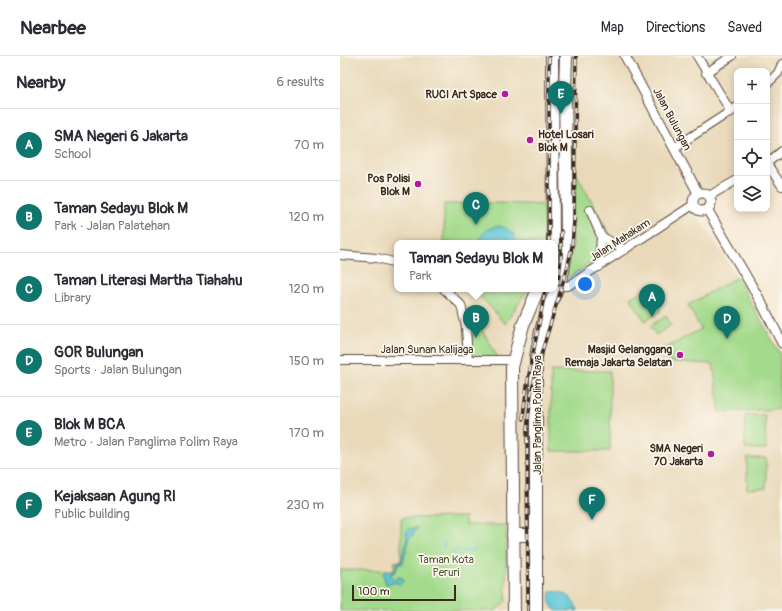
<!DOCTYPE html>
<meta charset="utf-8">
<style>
:root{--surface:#fff;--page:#f7f7f7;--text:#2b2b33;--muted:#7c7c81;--line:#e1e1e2;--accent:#0f766e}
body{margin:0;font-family:Pangolin,sans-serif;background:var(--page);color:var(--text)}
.controls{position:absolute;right:12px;top:12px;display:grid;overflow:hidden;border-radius:8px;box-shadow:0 2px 10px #0003}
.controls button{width:36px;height:36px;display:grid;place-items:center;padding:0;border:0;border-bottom:1px solid var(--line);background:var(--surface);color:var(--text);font:20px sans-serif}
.scale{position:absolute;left:12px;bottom:10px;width:104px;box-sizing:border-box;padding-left:4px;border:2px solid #3b2a1e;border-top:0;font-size:11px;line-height:14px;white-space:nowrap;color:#3b2a1e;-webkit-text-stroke:3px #fbf7ec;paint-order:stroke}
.you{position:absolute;left:245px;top:228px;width:14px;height:14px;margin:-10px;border:3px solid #fff;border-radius:50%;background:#1a73e8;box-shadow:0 0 0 6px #1a73e833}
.badge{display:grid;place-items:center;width:26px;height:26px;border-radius:50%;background:var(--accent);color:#fff;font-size:13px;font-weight:700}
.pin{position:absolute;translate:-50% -33px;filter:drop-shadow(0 1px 2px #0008)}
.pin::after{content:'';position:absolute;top:21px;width:14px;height:12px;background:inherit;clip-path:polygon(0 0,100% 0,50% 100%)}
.popup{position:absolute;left:54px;top:184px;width:164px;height:52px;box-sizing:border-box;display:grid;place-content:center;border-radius:8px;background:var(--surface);filter:drop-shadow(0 1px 3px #0005);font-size:13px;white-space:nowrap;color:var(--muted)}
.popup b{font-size:15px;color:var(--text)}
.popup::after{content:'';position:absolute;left:50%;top:100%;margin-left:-8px;border:8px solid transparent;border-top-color:var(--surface)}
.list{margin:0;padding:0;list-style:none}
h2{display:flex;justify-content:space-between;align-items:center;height:52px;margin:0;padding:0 16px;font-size:17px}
h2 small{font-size:13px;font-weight:400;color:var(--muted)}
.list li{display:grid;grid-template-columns:26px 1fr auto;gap:12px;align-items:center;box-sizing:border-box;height:72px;padding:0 16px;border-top:1px solid var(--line)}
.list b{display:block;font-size:15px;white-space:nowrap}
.list p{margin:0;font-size:13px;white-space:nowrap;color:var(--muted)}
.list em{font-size:13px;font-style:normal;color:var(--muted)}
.icon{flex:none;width:22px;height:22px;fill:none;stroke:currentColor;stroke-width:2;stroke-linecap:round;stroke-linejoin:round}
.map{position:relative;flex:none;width:442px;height:555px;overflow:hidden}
header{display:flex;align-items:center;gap:24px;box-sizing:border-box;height:56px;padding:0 20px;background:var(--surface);border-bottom:1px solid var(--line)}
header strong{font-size:19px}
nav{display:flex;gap:22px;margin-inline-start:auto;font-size:14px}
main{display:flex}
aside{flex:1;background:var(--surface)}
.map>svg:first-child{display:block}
</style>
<header>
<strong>Nearbee</strong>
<nav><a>Map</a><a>Directions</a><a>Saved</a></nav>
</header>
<main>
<aside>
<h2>Nearby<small>6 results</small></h2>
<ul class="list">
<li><span class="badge">A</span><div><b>SMA Negeri 6 Jakarta</b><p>School</p></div><em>70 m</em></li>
<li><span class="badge">B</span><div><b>Taman Sedayu Blok M</b><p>Park · Jalan Palatehan</p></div><em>120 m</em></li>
<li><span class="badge">C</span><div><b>Taman Literasi Martha Tiahahu</b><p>Library</p></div><em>120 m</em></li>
<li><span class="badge">D</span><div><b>GOR Bulungan</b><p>Sports · Jalan Bulungan</p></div><em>150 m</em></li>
<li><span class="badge">E</span><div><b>Blok M BCA</b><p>Metro · Jalan Panglima Polim Raya</p></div><em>170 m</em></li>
<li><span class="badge">F</span><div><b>Kejaksaan Agung RI</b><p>Public building</p></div><em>230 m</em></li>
</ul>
</aside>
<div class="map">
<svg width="442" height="555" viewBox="0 0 442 555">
<rect width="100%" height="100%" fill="#fbf7ec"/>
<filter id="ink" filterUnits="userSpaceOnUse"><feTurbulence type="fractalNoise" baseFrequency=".025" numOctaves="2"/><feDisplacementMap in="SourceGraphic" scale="8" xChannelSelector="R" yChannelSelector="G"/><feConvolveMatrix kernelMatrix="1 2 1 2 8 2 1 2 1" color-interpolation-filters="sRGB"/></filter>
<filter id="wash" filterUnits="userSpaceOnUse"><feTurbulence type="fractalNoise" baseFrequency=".012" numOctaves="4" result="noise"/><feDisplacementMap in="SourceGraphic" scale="16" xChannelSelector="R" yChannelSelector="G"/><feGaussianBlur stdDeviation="0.9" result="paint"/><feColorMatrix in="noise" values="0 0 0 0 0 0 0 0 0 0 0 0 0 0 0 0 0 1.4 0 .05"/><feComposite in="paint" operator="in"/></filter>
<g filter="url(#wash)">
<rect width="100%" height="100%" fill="#f5e7d0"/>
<path fill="#e9d9ba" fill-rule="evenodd" d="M0 0H442V97L427 107V15H397V128L356 157 394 216 440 298 442 308V555H0ZM57 187H215V233H57Z"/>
<g fill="#a3da8b" stroke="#6f8254">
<path d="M232 110 277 191 222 225 229 208 233 189Z"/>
<path d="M162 147 207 149 208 187H104V148Z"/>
<path d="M397 221 440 298V353L380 356 373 308 330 306 324 293 361 273 348 249Z"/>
<path d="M306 232 321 255 305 265 290 242Z"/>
<path d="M131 233H188L165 268 143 243Z"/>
<path d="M124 251 136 263 158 302 126 301Z"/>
<path d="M326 260 331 269 316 279 310 270Z"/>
<rect x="211" y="315" width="59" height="80"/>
<path d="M405 359H425L426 393H405Z"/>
<path d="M407 402H426V432L407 433Z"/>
<path d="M125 461V469H166V545L156 555H0V514H54V506L61 505V462Z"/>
</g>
<g fill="#5ac5d5" stroke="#4a787a">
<path d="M158 170C169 172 175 177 177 187H139C141 177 148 171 158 170Z"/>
<path d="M75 472H78L74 475 73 479 69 482 67 493 65 497 63 507 58 509 56 515 50 519 54 524 59 521 63 522V526L59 528 54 526 51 528H46L43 517 47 514 53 516 55 513 57 507 61 506C63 497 66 488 67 479L66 476 69 473Z"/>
<path d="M210 536C213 536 217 535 220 536 229 537 236 548 238 555H216C210 549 208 544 210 536Z"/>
</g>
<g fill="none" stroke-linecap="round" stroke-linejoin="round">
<g stroke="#5ac5d5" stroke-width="2">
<path d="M104 486V492"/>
<path d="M112 495H131L134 492"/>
</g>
</g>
</g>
<g filter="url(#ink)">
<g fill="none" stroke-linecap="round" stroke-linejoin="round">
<defs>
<g id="minor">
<path d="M357 0 391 56"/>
<path d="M366 17 392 0"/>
<path d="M427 28 438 17 442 8"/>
<path d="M334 92 397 51"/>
<path d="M427 107 442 95"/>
<path d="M427 108 442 130"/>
<path d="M369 140 397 124"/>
<path d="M250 154 261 180 259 211"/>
<path d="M261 180 285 194"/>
<path d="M0 199 37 202 57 207"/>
<path d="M218 230H228L353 149"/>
<path d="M104 233 121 249 126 271 128 304"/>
<path d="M0 304H173"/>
</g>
<g id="tertiary">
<path d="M285 0 358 137"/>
<circle cx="362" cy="146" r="9"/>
<path d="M367 153 421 246 442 287"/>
</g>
<g id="primary">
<path d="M212 0 213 187"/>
<path d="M173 479H196"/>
<path d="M174 555 172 311 183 269 198 233"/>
<path d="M196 555V302C198 289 200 275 205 262 210 246 219 232 223 215 225 204 226 192 227 181L225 34 226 0"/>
</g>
</defs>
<use href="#minor" stroke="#574639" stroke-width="10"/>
<use href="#tertiary" stroke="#574639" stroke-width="11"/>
<use href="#primary" stroke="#574639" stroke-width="14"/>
<use href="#minor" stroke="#fff" stroke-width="8"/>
<use href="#tertiary" stroke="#fff" stroke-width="9"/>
<use href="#primary" stroke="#fff" stroke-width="12"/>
<defs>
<g id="rail">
<path d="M209 187V0"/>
<path d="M218 229 221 201V175"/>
<path d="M183 363C186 319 199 277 205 233"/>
<path d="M188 555 187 374 191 338 197 312 227 213 232 190 234 165 236 0"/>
</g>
</defs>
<use href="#rail" stroke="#3b2a1e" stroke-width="3.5"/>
<use href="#rail" stroke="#fbf7ec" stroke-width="2" stroke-dasharray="6" stroke-linecap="butt"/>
</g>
</g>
<g fill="#b5179e" stroke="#fbf7ec" stroke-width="1.5">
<circle cx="165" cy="38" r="4"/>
<circle cx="190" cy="84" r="4"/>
<circle cx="78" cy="128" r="4"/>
<circle cx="340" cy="299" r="4"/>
<circle cx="371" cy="398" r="4"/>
</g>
<g text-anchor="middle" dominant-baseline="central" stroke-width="3.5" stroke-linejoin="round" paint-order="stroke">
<g font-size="11" font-weight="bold" fill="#3b2a1e" stroke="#fbf7ec" text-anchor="end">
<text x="157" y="38">RUCI Art Space</text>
<text x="198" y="78" text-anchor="start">Hotel Losari<tspan x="198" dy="13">Blok M</tspan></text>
<text x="70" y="122">Pos Polisi<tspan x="70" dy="13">Blok M</tspan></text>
<text x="332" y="293">Masjid Gelanggang<tspan x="332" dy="13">Remaja Jakarta Selatan</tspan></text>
<text x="363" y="392">SMA Negeri<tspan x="363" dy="13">70 Jakarta</tspan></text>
</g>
<g font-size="11" fill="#3b2a1e" stroke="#fbf7ec">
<text transform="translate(332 63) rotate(62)">Jalan Bulungan</text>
<text transform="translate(280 184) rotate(-33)">Jalan Mahakam</text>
<text x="87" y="293">Jalan Sunan Kalijaga</text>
<text transform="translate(197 359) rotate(-90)">Jalan Panglima Polim Raya</text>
</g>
<g font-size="11" fill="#555639" stroke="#fbf7ec">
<text x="106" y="503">Taman Kota<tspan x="106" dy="13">Peruri</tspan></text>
</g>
</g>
</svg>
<div class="controls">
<button>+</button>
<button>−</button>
<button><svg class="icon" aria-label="locate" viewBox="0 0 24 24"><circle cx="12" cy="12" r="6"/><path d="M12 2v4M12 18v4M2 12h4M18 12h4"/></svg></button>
<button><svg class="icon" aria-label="layers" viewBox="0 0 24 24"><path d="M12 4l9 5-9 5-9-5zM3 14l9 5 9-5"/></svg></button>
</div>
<div class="scale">100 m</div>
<div class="you"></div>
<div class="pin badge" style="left:312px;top:261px">A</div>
<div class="pin badge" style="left:136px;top:282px">B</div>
<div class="popup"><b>Taman Sedayu Blok M</b>Park</div>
<div class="pin badge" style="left:136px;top:169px">C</div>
<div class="pin badge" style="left:387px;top:283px">D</div>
<div class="pin badge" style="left:221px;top:58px">E</div>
<div class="pin badge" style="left:252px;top:464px">F</div>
</div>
</main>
